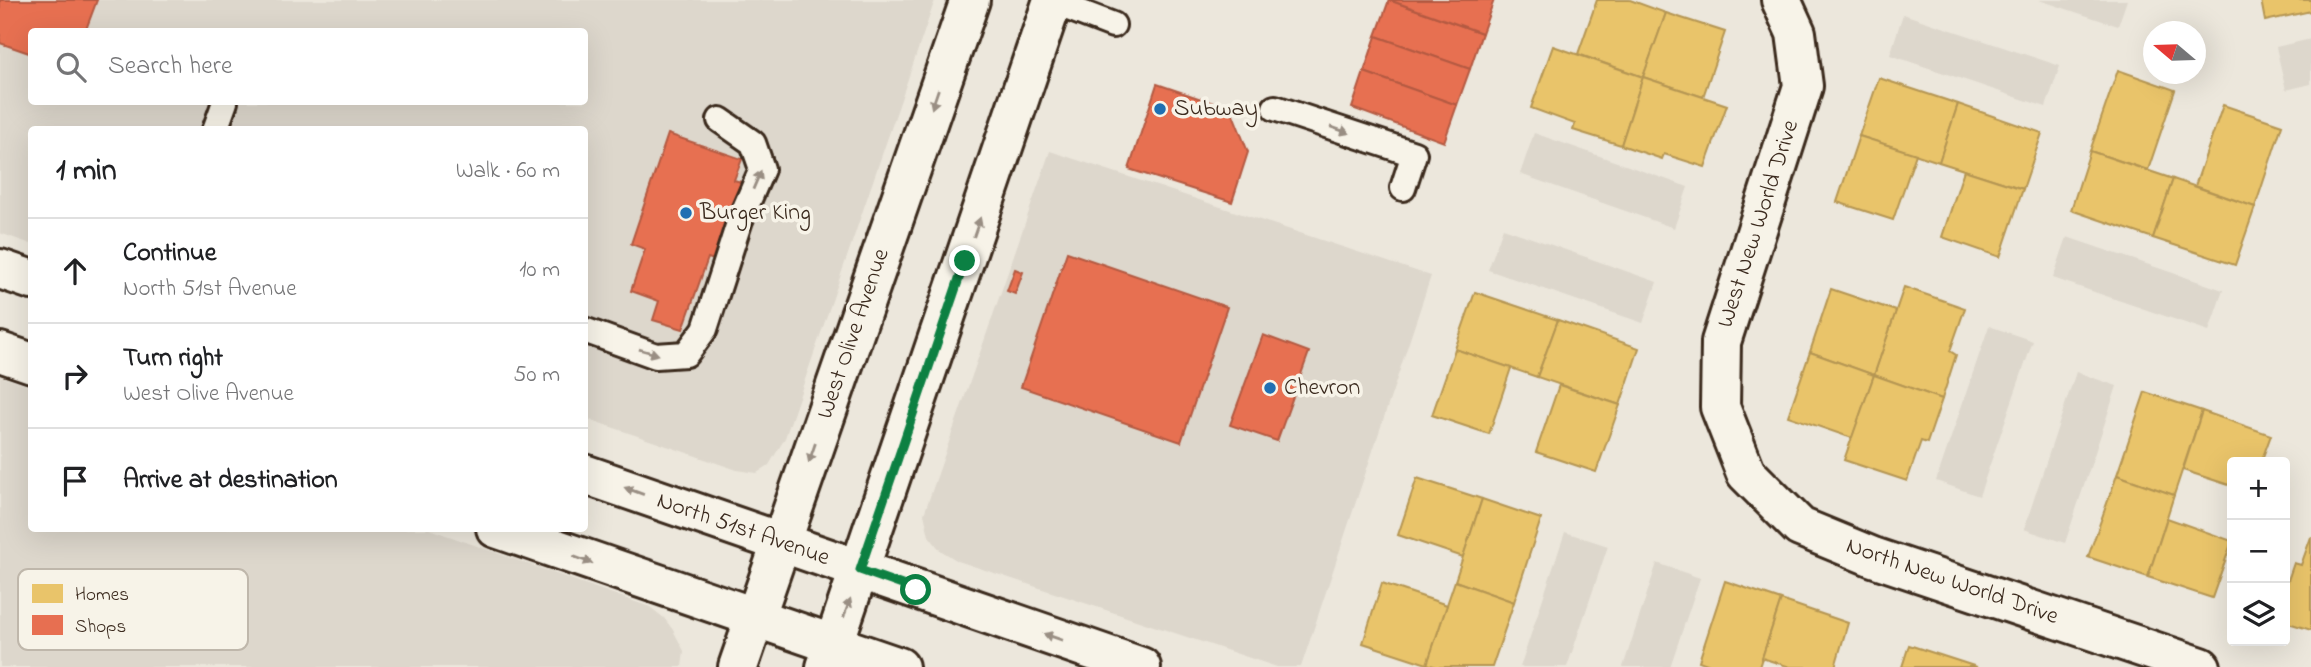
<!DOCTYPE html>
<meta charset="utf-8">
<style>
:root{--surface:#fff;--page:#f2f2f2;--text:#202124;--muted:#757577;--line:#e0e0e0}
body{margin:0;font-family:"Indie Flower",sans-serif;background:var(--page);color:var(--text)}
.controls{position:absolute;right:21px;bottom:21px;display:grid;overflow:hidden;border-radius:7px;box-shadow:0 7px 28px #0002}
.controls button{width:63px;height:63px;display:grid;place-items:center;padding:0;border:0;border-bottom:2px solid var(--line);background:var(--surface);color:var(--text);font:35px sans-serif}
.compass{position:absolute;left:2143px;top:21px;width:63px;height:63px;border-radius:50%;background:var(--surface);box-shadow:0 7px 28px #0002;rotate:289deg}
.stop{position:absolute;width:21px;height:21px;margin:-16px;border:5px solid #0b8043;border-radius:50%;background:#fff}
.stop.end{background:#0b8043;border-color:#fff;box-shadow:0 2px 7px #0008}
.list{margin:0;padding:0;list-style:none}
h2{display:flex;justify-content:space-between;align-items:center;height:91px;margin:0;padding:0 28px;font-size:30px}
h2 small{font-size:23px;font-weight:400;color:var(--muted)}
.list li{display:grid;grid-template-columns:46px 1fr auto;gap:21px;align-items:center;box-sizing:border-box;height:105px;padding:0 28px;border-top:2px solid var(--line)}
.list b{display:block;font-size:26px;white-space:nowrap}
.list p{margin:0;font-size:23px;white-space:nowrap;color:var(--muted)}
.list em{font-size:23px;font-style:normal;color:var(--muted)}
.icon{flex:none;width:38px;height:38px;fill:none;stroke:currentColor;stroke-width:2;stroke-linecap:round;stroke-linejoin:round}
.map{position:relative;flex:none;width:2311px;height:667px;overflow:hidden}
.search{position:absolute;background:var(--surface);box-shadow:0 7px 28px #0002;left:28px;top:28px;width:560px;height:77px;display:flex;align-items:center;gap:18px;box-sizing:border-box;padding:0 24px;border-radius:7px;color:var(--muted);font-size:26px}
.panel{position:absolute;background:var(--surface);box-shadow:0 7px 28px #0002;left:28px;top:126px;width:560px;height:406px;border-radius:7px}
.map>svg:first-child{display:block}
</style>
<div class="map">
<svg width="2311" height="667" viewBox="0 0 2311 667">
<rect width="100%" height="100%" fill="#ece7dc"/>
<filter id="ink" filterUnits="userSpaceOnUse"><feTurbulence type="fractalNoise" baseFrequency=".0143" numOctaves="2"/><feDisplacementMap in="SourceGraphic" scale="14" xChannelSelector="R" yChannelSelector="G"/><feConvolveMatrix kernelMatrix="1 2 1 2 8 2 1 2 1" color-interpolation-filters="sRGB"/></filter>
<g filter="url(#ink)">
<g fill="#ddd7cc" fill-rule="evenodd">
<path d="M0 0H935L785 438 769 465 757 473 737 470 585 418 584 130H32L31 244 0 233ZM32 32H584V102H32Z"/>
<path d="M2039 0H2127L2118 26Z"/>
<path d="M1903 14 2060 66 2046 107 1890 55Z"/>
<path d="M2311 39V84L2286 90 2276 47Z"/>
<path d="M1534 133 1688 187 1674 228 1520 174Z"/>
<path d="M1050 151 1431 276 1301 667H1277L958 561 940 550 929 536 924 514Z"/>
<path d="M1503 228 1657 282 1643 323 1488 270Z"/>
<path d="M2067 237 2223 290 2209 331 2053 278Z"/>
<path d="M1989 326 2033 341 1979 496 1936 481Z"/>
<path d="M2076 372 2117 386 2065 543 2024 529Z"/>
<path d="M0 376 31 387 32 528 429 529 650 607 664 618 673 630 684 651 682 667H0Z"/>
<path d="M1565 532 1608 546 1567 667H1520Z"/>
<path d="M1657 563 1700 578 1670 667H1623Z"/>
</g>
<g fill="#e9c46a" stroke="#b59653" stroke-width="2">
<path d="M1597 0H1630L1666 13 1643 77 1578 54Z"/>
<path d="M2261 0H2311V11L2265 21Z"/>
<path d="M1666 13 1725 32 1703 97 1643 77Z"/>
<path d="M1553 46 1643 77 1621 145 1573 130 1575 124 1531 108Z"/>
<path d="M2118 70 2175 90 2148 170 2090 151Z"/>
<path d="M1643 77 1727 105 1705 167 1664 154 1662 159 1621 145Z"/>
<path d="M1879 78 1958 104 1939 162 1859 136Z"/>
<path d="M1958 104 2042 133 2023 189 1939 162Z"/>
<path d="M2223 105 2282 125 2255 207 2195 186Z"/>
<path d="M1859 136 1916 154 1893 220 1837 202Z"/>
<path d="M2090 151 2173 179 2153 238 2071 210Z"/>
<path d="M1964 170 2023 189 2000 257 1942 237Z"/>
<path d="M2173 179 2255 207 2235 265 2153 238Z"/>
<path d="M1904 287 1965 308 1950 351 1956 355 1942 399 1874 375Z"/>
<path d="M1831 289 1896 311 1874 375 1810 352Z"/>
<path d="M1475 292 1558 320 1537 377 1455 349Z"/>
<path d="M1558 320 1639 348 1620 405 1537 377Z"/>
<path d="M1455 349 1511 368 1489 434 1432 415Z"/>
<path d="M1810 352 1874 375 1852 438 1788 416Z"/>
<path d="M1874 375 1942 399 1927 443 1921 441 1907 481 1844 460Z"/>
<path d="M1559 385 1620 405 1596 472 1536 452Z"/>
<path d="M2145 392 2202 411 2174 495 2117 475Z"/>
<path d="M2202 411 2271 435 2261 462H2232V486L2183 470Z"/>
<path d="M2117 475 2174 495 2148 577 2088 557Z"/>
<path d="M1417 478 1482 499 1463 557 1398 535Z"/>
<path d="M1482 499 1541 519 1514 602 1455 581Z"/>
<path d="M2167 518 2232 541 2212 598 2148 577Z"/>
<path d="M2311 537V630L2285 622V589L2294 563 2301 565Z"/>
<path d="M1455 581 1514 602 1492 667H1437L1427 664Z"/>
<path d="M1725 581 1781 600 1759 667H1715L1699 661Z"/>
<path d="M1382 583 1447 605 1427 664 1363 643Z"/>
<path d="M1781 600 1848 623 1835 667H1790L1762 658Z"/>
<path d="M1909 645 1977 667H1902Z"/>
</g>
<g fill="#e76f51" stroke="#b35a42" stroke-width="2">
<path d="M0 0H97L85 32H32V54L0 43Z"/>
<path d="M1389 0 1482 33 1470 69 1376 36Z"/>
<path d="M1389 0H1494L1482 33Z"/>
<path d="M1376 36 1470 69 1457 105 1364 72Z"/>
<path d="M1364 72 1457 105 1444 142 1352 108Z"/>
<path d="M1157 84 1231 109 1248 152 1232 202 1129 169Z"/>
<path d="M668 134 742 159 734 180 741 182 714 260 708 258 683 329 653 320 659 301 631 291 645 249 631 244Z"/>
<path d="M1067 252 1227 307 1181 442 1021 387Z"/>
<path d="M1015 269 1023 272 1015 294 1007 291Z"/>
<path d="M1263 335 1309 352 1277 441 1230 425Z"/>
</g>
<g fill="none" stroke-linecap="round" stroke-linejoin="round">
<defs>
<g id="service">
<path d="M1053 2 1113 25"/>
<path d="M1275 108 1414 154 1403 188"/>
<path d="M215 130 225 102"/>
<path d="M584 330 656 356 686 354 705 329 740 220 762 169 753 143 720 120"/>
</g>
<path id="minor" d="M1781 0 1796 33 1803 86 1721 342 1720 407 1746 473 1800 527 1873 557 2201 667"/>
<g id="secondary">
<path d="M738 667 970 0"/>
<path d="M826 667 1053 0"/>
</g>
<g id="primary">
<path d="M0 269 32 280"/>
<path d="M0 352 32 363"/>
<path d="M584 474 1141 667"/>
<path d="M496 528 899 667"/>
</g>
</defs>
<use href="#service" stroke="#3b2a1e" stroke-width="30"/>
<use href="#minor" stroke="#3b2a1e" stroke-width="44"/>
<use href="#secondary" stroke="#3b2a1e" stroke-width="44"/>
<use href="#primary" stroke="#3b2a1e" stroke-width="44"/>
<use href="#service" stroke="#f7f3e8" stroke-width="24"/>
<use href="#minor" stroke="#f7f3e8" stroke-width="38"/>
<use href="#secondary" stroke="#f7f3e8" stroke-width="38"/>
<use href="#primary" stroke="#f7f3e8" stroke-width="38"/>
</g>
<defs><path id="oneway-solid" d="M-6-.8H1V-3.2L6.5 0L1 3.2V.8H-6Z" transform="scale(1.75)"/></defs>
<g fill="#998e83">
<use href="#oneway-solid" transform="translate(935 99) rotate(109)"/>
<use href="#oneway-solid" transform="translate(1340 130) rotate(19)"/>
<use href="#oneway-solid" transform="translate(757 180) rotate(-67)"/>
<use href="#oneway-solid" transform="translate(977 227) rotate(-71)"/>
<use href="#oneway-solid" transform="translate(649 352) rotate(16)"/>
<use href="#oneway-solid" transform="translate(812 453) rotate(109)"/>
<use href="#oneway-solid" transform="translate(634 491) rotate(-160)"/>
<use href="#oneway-solid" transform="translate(583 560) rotate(20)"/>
<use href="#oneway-solid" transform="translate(847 608) rotate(-70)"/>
<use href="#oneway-solid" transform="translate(1053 637) rotate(-161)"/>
</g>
</g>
<g fill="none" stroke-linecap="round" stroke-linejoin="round" filter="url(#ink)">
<path stroke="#0b8043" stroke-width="9" d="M916 590 860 570 965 261"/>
</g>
<g fill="#1f6fb2" stroke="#f7f3e8" stroke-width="2.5">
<circle cx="1160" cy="109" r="7"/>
<circle cx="686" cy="213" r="7"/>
<circle cx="1270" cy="388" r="7"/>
</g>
<g text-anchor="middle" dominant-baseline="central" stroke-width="7" stroke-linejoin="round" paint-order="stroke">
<g font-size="24" fill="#3b2a1e" stroke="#f7f3e8" text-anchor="start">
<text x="1174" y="109">Subway</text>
<text x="700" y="213">Burger King</text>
<text x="1284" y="388">Chevron</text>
</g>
<g font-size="24" fill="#3b2a1e" stroke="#f7f3e8">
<text transform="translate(1759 224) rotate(-72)">West New World Drive</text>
<text transform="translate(854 334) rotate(-71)">West Olive Avenue</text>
<text transform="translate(743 530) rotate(19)">North 51st Avenue</text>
<text transform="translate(1952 582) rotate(19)">North New World Drive</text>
</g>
</g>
<rect x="18" y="569" width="230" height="81" rx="10" fill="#f7f3e8" stroke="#bfb7ab" stroke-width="2"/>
<rect x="32" y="584" width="31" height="19" fill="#e9c46a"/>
<rect x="32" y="615" width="31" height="20" fill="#e76f51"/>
<g font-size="19" fill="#3b2a1e">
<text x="75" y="600">Homes</text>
<text x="75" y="632">Shops</text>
</g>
</svg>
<div class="controls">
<button>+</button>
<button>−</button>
<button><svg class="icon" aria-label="layers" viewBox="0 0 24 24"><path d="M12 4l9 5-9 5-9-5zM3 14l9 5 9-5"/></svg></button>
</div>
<svg class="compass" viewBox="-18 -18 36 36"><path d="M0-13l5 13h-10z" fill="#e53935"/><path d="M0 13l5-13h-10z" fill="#757577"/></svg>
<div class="stop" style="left:916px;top:590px"></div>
<div class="stop end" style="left:965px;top:261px"></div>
<div class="search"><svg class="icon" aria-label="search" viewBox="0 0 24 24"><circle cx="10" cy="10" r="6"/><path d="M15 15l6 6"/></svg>Search here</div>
<section class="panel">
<h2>1 min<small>Walk · 60 m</small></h2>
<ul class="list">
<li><svg class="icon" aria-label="ahead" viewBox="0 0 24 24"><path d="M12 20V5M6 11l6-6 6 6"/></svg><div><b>Continue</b><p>North 51st Avenue</p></div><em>10 m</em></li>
<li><svg class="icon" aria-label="right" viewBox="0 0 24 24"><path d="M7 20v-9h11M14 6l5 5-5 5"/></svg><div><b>Turn right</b><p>West Olive Avenue</p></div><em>50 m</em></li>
<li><svg class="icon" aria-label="arrive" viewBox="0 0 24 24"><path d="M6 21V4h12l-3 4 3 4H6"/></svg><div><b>Arrive at destination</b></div></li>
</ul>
</section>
</div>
